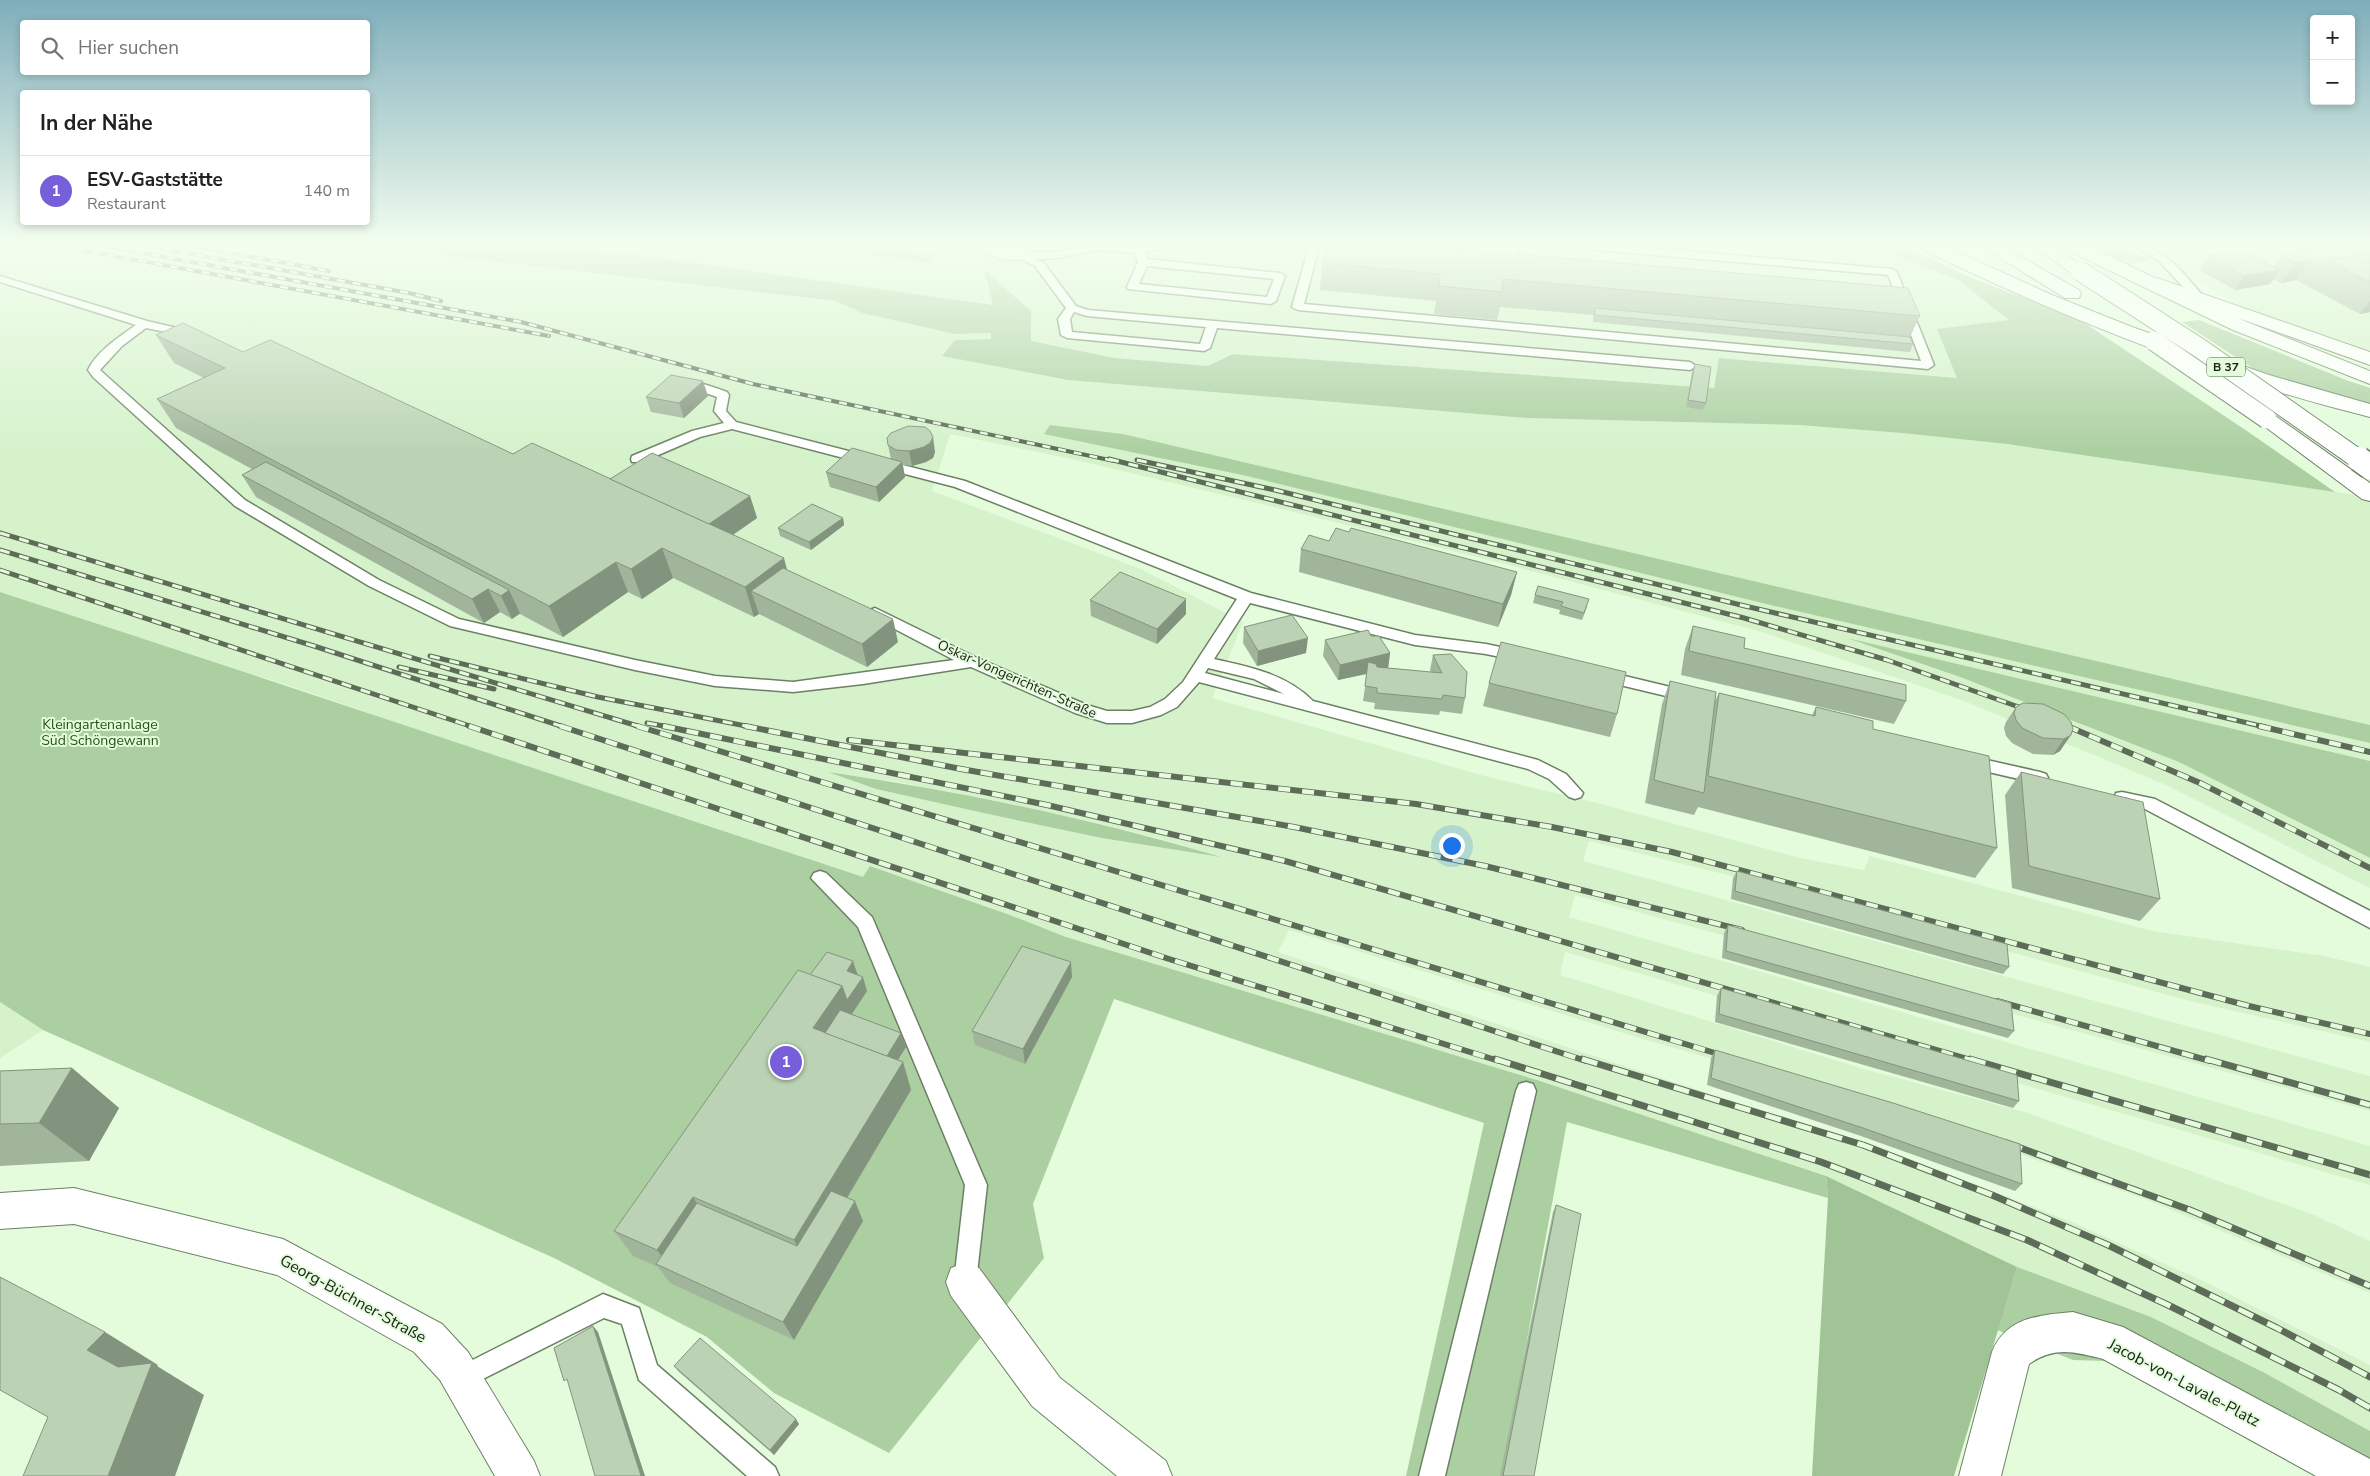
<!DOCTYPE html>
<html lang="de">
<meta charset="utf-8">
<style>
:root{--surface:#fff;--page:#f6f6f6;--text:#202124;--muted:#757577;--line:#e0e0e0;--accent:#775fda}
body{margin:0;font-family:"Nunito Sans",sans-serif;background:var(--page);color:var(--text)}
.controls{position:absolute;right:15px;top:15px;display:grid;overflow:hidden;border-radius:5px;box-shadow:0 2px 8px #0003}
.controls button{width:45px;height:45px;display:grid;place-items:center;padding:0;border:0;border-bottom:1px solid var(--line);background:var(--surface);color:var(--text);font:25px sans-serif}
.you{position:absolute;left:1451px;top:845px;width:18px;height:18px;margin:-12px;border:4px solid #fff;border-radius:50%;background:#1a73e8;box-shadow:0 0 0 8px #1a73e833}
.badge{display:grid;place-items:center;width:32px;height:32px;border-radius:50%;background:var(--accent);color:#fff;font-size:16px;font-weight:700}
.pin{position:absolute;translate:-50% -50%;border:2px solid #fff;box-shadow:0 1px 5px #0006}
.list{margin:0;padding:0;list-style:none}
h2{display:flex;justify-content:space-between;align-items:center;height:65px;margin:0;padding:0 20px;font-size:21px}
h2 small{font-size:16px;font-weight:400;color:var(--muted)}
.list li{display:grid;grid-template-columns:32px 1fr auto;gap:15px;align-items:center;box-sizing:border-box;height:70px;padding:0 20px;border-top:1px solid var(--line)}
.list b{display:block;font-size:19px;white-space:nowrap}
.list p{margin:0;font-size:16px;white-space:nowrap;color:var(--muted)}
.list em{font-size:16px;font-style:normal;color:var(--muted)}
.icon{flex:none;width:28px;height:28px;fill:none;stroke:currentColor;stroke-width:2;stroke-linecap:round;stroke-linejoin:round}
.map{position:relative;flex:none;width:2370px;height:1476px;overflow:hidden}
.search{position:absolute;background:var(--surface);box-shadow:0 2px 8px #0003;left:20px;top:20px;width:350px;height:55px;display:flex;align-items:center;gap:12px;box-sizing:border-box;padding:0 18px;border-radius:5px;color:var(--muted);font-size:19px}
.panel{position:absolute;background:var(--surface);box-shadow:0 2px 8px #0003;left:20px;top:90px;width:350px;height:135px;border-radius:5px}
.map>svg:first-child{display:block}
</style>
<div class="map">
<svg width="2370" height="1476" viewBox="0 0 2370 1476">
<rect width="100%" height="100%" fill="#e4fcdc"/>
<g fill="#d5f2cb" fill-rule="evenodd">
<path d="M0 246H362L836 301 862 313 955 334 991 333V339L956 340 943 356 1068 380 1527 418 1799 425 1902 433 2007 444 2370 497V725L1123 434 1050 425 1045 434 1247 476 1762 603 2370 743V761L1853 640 1960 677 2179 762 2370 858V888L2166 785 1964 701 1762 632 1505 564 1282 509 1072 459 950 434 932 491 1141 569 1243 622 1212 698 1488 777 1597 803 1800 858 1864 870 1870 856 2152 931 2324 956 2370 967V1042L2186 1000 1728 875 1589 841 1583 861 2370 1076V1111L1575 895 1569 917 2370 1146V1185L1565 952 1560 975 1864 1069 2028 1113 2314 1215 2370 1241V1293L2150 1201 2025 1156 1744 1065 1706 1057 1643 1039 1289 930 1278 952 1917 1162 2072 1222 2203 1281 2370 1365V1431L2263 1372 2151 1317 2017 1267 1826 1176 1540 1081 1066 937 1010 915 871 866 864 878 434 736 317 695 0 592ZM831 773 899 782 1093 822 1162 839 1215 856 988 814 876 789Z"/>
<path d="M574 246H802L928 263 936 253 889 246H1869L1958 280 2009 320 1958 378 1719 358 1714 388 1234 354 1208 366 1115 358 1031 341 984 271 993 305Z"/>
<path d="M2150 246H2370V351L2241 307 2175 268V259Z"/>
<path d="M0 1002 43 1030 0 1058Z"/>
</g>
<g fill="#accfa1">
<path d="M362 246H574L993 305 984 270 1031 311V341L1115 358 1208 366 1233 354 1714 388 1719 358 1957 378 1937 329 2009 320 1958 280 1869 246H1906L1967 276 2080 320 2247 431 2335 492 2007 444 1902 433 1799 425 1527 418 1068 380 942 356 955 340 991 339V333L955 334 862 313 836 301Z"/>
<path d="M802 246H889L937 253 928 263Z"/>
<path d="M2090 246H2125L2151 259 2128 265Z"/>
<path d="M2199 320 2346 380 2370 388V404L2257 371 2182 322Z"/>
<path d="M1050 425 1123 434 2370 725V743L1762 603 1247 476 1044 434Z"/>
<path d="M0 592C288 685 575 783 863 877L870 866 1010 915 1066 937 1540 1081 1826 1176 1828 1198 1567 1122 1502 1476H1406L1484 1123 1114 999 1033 1204 1044 1258 889 1453 774 1393 707 1337 554 1258 43 1030 0 1002Z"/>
<path d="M1847 638 2370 761V858L2179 762 1960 677Z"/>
<path d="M828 772C959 791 1094 819 1221 857L1102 838 988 814 876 789Z"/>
<path d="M2017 1267 2151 1317 2263 1372 2370 1431V1476L2106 1361 2073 1360 1997 1330Z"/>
</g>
<path fill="#a1c496" d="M1826 1176 2017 1267 1954 1476H1812L1828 1198Z"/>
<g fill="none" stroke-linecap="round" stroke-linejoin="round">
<defs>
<g id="lane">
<path d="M1074 246H1172L1145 252 1147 259 1280 273 1285 276 1276 301 1271 304 1128 289 1127 287 1138 262 1135 253 1094 250 1059 258 1036 259 1043 262 1076 306 1088 310 1690 362 1696 366 1690 370 1217 328 1210 348 1204 351 1067 338 1061 335 1058 319 1066 308 1035 266 1013 255 1018 252H1059L1077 248ZM1147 266 1274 279 1267 297 1139 284ZM1074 312 1087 316 1206 327 1200 344 1072 332 1070 319Z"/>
<path d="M1299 246 1319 247 1304 304 1921 361 1888 275 1585 249 1580 246H1628L1892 269 1897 272 1934 365 1928 369 1298 310 1292 307 1308 250Z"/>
<path d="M1507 246H1517V258L1531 260 1532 262 1527 265 1508 263Z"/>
<path d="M2134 246C2166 246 2184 275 2204 297V301H2196L2159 261Z"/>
<path d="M0 276 147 321 194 332 196 334 194 336 190 337 146 328 122 346 100 370 245 500 379 580 459 619 635 660 715 676 793 682 954 660 870 616 868 613 870 610 875 608 977 658 1087 705 1107 711H1132L1150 707 1165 699 1183 682 1237 599 955 487 732 429 700 437 642 462H632L631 459 632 456 692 431 724 423 714 411 717 397 703 392 680 390 678 387C689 376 715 388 727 392L729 395 726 411 736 422 965 481 1251 593 1415 635 1486 644 1524 652 1527 656 1524 660 1519 661 1486 654 1415 645 1250 603 1214 659C1250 667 1286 674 1313 701L1538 760 1566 774 1583 793 1581 797 1575 799 1569 797 1549 779 1528 769 1199 682 1177 707 1161 715 1132 723H1107L1075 713 971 667 863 684 793 692 715 686 635 670 450 626 369 586 235 506 93 377 88 370C97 351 119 337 136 325L0 282ZM1208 668 1254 679 1284 694 1205 673Z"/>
<path d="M1604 671 1687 691 1693 692 1695 696 1693 700 1687 701 1599 680 1596 676 1599 672Z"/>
<path d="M1969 756 2040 772 2046 774 2048 778 2046 782 2040 784 1963 766 1961 762 1963 758Z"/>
<path d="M2122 792 2155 799 2370 911V928L2145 809 2116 803 2114 798 2116 793Z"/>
<path d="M820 871 826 873 872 917 987 1185 976 1282 973 1290 965 1293 957 1290 954 1282 965 1185 858 927 811 878 814 873Z"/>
<path d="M1526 1082 1533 1084 1536 1091 1445 1476H1419L1516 1091 1519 1084Z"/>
<path d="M603 1294 639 1308 657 1365 775 1467 779 1476H747L639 1380 622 1324 604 1318 469 1386 461 1390 453 1386 449 1378 453 1370Z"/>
</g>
<g id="street">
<path d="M977 246 1013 249 1015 246H1032L1024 259C1011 262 985 258 977 246Z"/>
<path d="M2157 278 2370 352V365L2151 287 2148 283 2151 279Z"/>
<path d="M74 1188 283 1239 442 1324 468 1352 534 1461 540 1476H495L440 1380 414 1352 277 1275 74 1224 0 1229V1193Z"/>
<path d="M965 1263 979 1268 1060 1378 1166 1461 1172 1476H1117L1032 1406 951 1296 946 1282 951 1268Z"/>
<path d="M2073 1312 2123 1327 2370 1459V1476H2316L2103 1359C2074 1352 2055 1346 2029 1364L2001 1476H1959L1992 1352C2006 1317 2040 1315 2073 1312Z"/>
</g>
<g id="highway">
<path d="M1921 246H1944L2052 295 2132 327 2269 375 2370 404V417C2216 379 2066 319 1923 250Z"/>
<path d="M1981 246H2002L2079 290 2081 294 2079 298H2065Z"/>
<path d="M2033 246H2054L2089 271 2086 275H2074Z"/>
<path d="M2065 246H2088L2247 322 2370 371V384L2233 330 2067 250Z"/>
<path d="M2267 413 2274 415 2370 483V501L2362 499 2260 423 2257 419 2260 415Z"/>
</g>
</defs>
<use href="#lane" stroke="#6b8164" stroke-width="3"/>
<use href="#street" stroke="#6b8164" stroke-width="2"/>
<use href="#highway" stroke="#6b8164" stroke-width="2"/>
<use href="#lane" fill="#fff" fill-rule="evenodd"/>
<use href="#street" fill="#fff" fill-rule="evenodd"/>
<use href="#highway" fill="#fff" fill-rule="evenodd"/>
<defs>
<g id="rail-far3">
<path d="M60 246 549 336"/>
<path d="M104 246 521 322 753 384 1114 461"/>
<path d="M148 246 409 293 441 301"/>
<path d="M192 246 329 271"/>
<path d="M1137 460 1140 461"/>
</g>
<g id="rail-far2">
<path d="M1109 459 1744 618 1887 660 2030 711"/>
<path d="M1137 460 1275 490 1745 606 2265 727"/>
<path d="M0 533 641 727"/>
<path d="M0 550 314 646 564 727"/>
<path d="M0 570 473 727"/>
<path d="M430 656 598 697 751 727"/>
<path d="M399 667 494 689"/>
<path d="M647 723 669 727"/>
<path d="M2060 723 2070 727"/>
</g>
<g id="rail-far1">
<path d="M469 726 1169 959 1499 1061"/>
<path d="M560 726 1586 1061"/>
<path d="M637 726 1728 1057"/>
<path d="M663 726 1047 805 1285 861 1974 1061"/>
<path d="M745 726 961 769 1294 827 1485 866 1742 930"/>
<path d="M2067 726 2200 783 2370 868"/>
<path d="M2259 726 2370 752"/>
<path d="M849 740 1416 804 1552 827 1672 852 2249 1006 2370 1034"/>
<path d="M1997 1001 2210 1061"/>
</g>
<g id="rail">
<path d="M1495 1059 1821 1162 2027 1240 2168 1305 2339 1390 2370 1408"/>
<path d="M1582 1059 1863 1145 1992 1195 2108 1245 2277 1328 2370 1377"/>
<path d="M1970 1059 2370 1175"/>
<path d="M2206 1059 2370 1105"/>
<path d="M2007 1143 2190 1210 2370 1286"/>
</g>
</defs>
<use href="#rail-far3" stroke="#5e6b59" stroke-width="4"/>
<use href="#rail-far2" stroke="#5e6b59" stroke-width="5"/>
<use href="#rail-far1" stroke="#5e6b59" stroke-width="6"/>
<use href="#rail" stroke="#5e6b59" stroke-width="7"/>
<use href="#rail-far3" stroke="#e4fcdc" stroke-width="2.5" stroke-dasharray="8" stroke-linecap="butt"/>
<use href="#rail-far2" stroke="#e4fcdc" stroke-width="3" stroke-dasharray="10" stroke-linecap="butt"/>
<use href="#rail-far1" stroke="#e4fcdc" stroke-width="4.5" stroke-dasharray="12" stroke-linecap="butt"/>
<use href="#rail" stroke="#e4fcdc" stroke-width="5" stroke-dasharray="16" stroke-linecap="butt"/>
<defs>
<g id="highway-bridge-far1">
<path d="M2080 271 2201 349 2361 461"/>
<path d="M2154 341 2267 419"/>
</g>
<path id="highway-bridge" d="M2359 459 2370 467"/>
</defs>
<use href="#highway-bridge-far1" stroke="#6b8164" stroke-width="21" stroke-linecap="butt"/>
<use href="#highway-bridge" stroke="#6b8164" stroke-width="27" stroke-linecap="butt"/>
<use href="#highway-bridge-far1" stroke="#fff" stroke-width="19"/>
<use href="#highway-bridge" stroke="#fff" stroke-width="24"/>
</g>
<g fill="#a1b59b">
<path d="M2301 246 2315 249 2370 246V312L2360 314 2296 280 2281 283 2274 279 2270 284 2235 290 2200 270 2208 256 2273 267 2281 255 2298 252Z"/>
<path d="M1322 263 1920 316 1910 337 1913 344 1910 352 1593 322V315L1500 307 1497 320 1434 314 1436 301 1320 290Z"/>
<path d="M156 335 243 352 513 454 610 479 750 496 757 518 733 535 898 642 867 667 759 614 754 617 673 578 642 599 628 592 563 637 520 614 512 619 500 612 484 623 256 497 242 475 252 469 176 428 157 399 204 378 174 363Z"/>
<path d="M1695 364 1706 403 1703 410 1686 407 1692 371Z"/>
<path d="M708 396 684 418 651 412 646 397Z"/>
<path d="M888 445 935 452 933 458 926 462 912 466 903 465 905 477 879 502 830 487 826 472 891 459Z"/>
<path d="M843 518 844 525 811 550 780 536 778 528Z"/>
<path d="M1329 541 1517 572 1511 595 1498 627 1299 572 1301 549Z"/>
<path d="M1535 595 1587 607 1582 620 1559 614 1560 610 1533 603Z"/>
<path d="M1186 599V614L1157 644 1091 616 1090 600Z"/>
<path d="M1693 626 1744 648 1906 701 1894 724 1681 675 1685 649Z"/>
<path d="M1244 627 1306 653 1257 666 1243 643Z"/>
<path d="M1371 636 1390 653 1388 668 1431 672 1430 670 1433 655 1465 698 1462 714 1440 711 1439 715 1374 709 1375 703 1363 701 1367 674 1338 680 1323 656 1325 640Z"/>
<path d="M1670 681 1715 701 1719 693 1812 715 1816 707 1873 729 1997 848 1975 878 1698 807 1694 815 1645 803 1662 704Z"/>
<path d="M1489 683 1617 714 1610 737 1483 706Z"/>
<path d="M2016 707 2071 722 2060 751 2053 755 2033 754 2012 743 2006 736 2004 728 2006 722Z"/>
<path d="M2021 772 2160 899 2140 921 2012 888 2005 795Z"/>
<path d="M1737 871 2009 967 2003 974 1731 899 1733 878Z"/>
<path d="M1728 925 2014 1031 2008 1038 1722 958 1724 933Z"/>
<path d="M810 975H858L867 991 852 1014 906 1047 898 1060 903 1062 911 1090 847 1198 863 1221 794 1340 670 1283 658 1267 633 1256 614 1231Z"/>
<path d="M1072 977 1025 1064 975 1045 972 1031Z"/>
<path d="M1721 988 2019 1101 2013 1108 1715 1022 1717 996Z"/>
<path d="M1715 1050 2022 1184 2015 1191 1858 1135 1707 1085 1711 1058Z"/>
<path d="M72 1068 119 1108 89 1161 0 1166V1071Z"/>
<path d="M1556 1205 1534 1476H1500L1553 1212Z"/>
<path d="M674 1366 799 1424 774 1455 679 1372Z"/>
</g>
<g fill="#83947e">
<path d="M2309 260 2296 280 2281 283 2295 262Z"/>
<path d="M2279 270 2270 284 2235 290 2244 276Z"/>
<path d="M2370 301V312L2360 314Z"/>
<path d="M703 381 708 396 684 418 679 403Z"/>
<path d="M933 437 935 452 933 458 926 462 912 466 909 451Z"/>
<path d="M902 462 905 477 879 502 876 487Z"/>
<path d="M750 496 757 518 711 550 703 527Z"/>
<path d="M843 518 844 525 811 550 809 542Z"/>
<path d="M662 548 673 578 642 599 631 569Z"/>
<path d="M784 558 792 589 751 591 759 614 754 617 745 587Z"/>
<path d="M616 562 628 592 563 637 549 606Z"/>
<path d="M1517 572 1511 595 1498 627 1503 604Z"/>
<path d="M488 589 500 612 484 623 472 599Z"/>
<path d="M509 590 520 613 512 619 501 596Z"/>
<path d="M1186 599V614L1157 644V629Z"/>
<path d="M893 619 898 642 867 667 862 644Z"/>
<path d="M1308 638 1306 653 1257 666 1258 651Z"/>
<path d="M1390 653 1388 669 1338 680 1340 665Z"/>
<path d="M2071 735 2060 751 2053 755 2064 739Z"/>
<path d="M853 961 858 976 847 971Z"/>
<path d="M1071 962 1072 977 1025 1064 1023 1049Z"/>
<path d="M863 977 867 991 830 1047 813 1028 842 986Z"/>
<path d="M901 1033 906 1047 885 1080 880 1066Z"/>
<path d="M903 1062 911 1090 807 1265 794 1240Z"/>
<path d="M72 1068 119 1108 89 1161 39 1123Z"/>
<path d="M693 1197 709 1223 673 1272 657 1250Z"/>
<path d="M855 1201 863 1221 794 1340 783 1322Z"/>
<path d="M593 1326 598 1332 645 1476H641Z"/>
<path d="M105 1332 158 1365 157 1366 204 1395 175 1476H108L87 1350Z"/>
<path d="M796 1419 799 1424 774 1455 770 1450Z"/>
</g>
<g fill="#bbd3b4" stroke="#83947e">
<path d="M1326 246H1424L1908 288 1920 316 1503 279 1502 292 1439 286 1440 274 1322 263Z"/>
<path d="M2301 246H2309L2315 249 2329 246H2370V253L2328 261 2324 268 2309 260 2295 262 2281 255 2308 250Z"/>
<path d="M2243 251 2279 270 2244 276 2208 256Z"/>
<path d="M2370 253V282L2328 261Z"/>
<path d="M1595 308 1910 337 1913 344 1595 315Z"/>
<path d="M183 323 243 352 270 340 513 454 532 443 784 558 745 587 662 548 631 569 616 562 549 606 157 399 225 368 156 335Z"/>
<path d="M1695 364 1711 367 1706 403 1688 400Z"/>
<path d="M671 375 703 381 679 403 646 397Z"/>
<path d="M908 426 925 427 930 431 933 437 930 443 924 447 909 451 896 450 888 445 887 438 891 433Z"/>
<path d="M852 448 902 462 876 487 826 472Z"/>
<path d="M652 453 750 496 709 524 610 479Z"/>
<path d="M266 462 509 590 501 596 488 589 472 599 242 475Z"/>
<path d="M812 504 843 518 809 542 778 528Z"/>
<path d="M1336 528 1349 532 1351 528 1517 572 1503 604 1301 549 1309 535 1329 541Z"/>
<path d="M783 568 893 619 862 644 751 591Z"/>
<path d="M1120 572 1186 599 1157 629 1090 600Z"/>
<path d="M1538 586 1589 599 1584 613 1561 606 1563 602 1535 595Z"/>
<path d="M1292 615 1308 638 1258 651 1244 627Z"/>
<path d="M1693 626 1745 638 1744 648 1906 685V701L1689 651Z"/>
<path d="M1368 630 1371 636H1379L1390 653 1340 665 1325 640Z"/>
<path d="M1501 642 1626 672 1617 714 1489 683Z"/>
<path d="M1451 654 1467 672 1465 698 1443 695 1442 699 1377 693V688L1365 686 1368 662 1376 664 1377 667 1442 673 1433 655Z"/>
<path d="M1670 681 1716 692 1704 793 1654 780Z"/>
<path d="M1719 693 1815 716 1816 707 1873 721V729L1989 756 1997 848 1708 776Z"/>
<path d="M2023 703 2043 704 2064 714 2071 722 2073 729 2071 735 2064 739 2043 738 2022 728 2016 720 2014 713 2016 707Z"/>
<path d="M2021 772 2143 802 2160 899 2029 866Z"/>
<path d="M1737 871 2007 944 2009 967 1735 891Z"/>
<path d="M1728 925 2011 1003 2014 1031 1726 951Z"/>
<path d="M1022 946 1071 962 1023 1049 972 1031Z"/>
<path d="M827 952 853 961 847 971 863 977 847 1000 842 986 810 975Z"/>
<path d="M798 970 842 986 813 1028 903 1062 794 1240 693 1197 657 1250 614 1231Z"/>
<path d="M1721 988 2017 1075 2019 1101 1719 1014Z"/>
<path d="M840 1010 901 1033 887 1056 825 1033Z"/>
<path d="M1715 1050 1893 1103 2020 1144 2022 1184 1863 1128 1711 1078Z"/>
<path d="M72 1068 39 1123 0 1124V1071Z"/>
<path d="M831 1191 855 1201 783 1322 656 1264 697 1203 797 1246Z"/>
<path d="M1556 1205 1581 1214 1534 1476H1503Z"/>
<path d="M0 1277 105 1332 87 1350 118 1367 152 1363 108 1476H23L48 1417 0 1390Z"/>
<path d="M593 1326 641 1476H595L567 1379 564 1381 554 1348Z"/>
<path d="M700 1338 796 1419 770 1450 674 1366Z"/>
</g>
<linearGradient id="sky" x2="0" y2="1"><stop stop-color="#7faebb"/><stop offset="0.54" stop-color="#f3feef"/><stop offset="1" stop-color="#f3feef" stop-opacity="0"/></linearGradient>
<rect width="2370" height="453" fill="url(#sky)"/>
<g text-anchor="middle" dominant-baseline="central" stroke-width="4" stroke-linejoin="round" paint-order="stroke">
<rect fill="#e4fcdc" stroke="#576352" stroke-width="1" x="2207" y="357.5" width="38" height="19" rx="4"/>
<g font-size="12" font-weight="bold" fill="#1a2217">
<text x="2226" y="367">B 37</text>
</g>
<g font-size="14" fill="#1a2217" stroke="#e4fcdc">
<text transform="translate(1017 679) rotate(24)">Oskar-Vongerichten-Straße</text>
</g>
<g font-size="14" fill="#265214" stroke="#e4fcdc">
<text x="100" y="724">Kleingartenanlage<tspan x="100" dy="16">Süd Schöngewann</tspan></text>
</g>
<g font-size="16" fill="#1a2217" stroke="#e4fcdc">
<text transform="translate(353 1299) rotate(29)">Georg-Büchner-Straße</text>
<text transform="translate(2184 1383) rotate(28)">Jacob-von-Lavale-Platz</text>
</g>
</g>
</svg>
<div class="controls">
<button>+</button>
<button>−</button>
</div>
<div class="you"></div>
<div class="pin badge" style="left:786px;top:1062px">1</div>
<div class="search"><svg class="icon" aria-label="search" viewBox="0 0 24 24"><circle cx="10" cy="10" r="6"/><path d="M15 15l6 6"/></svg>Hier suchen</div>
<section class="panel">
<h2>In der Nähe<small></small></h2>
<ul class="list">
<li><span class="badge">1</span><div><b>ESV-Gaststätte</b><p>Restaurant</p></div><em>140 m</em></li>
</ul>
</section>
</div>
